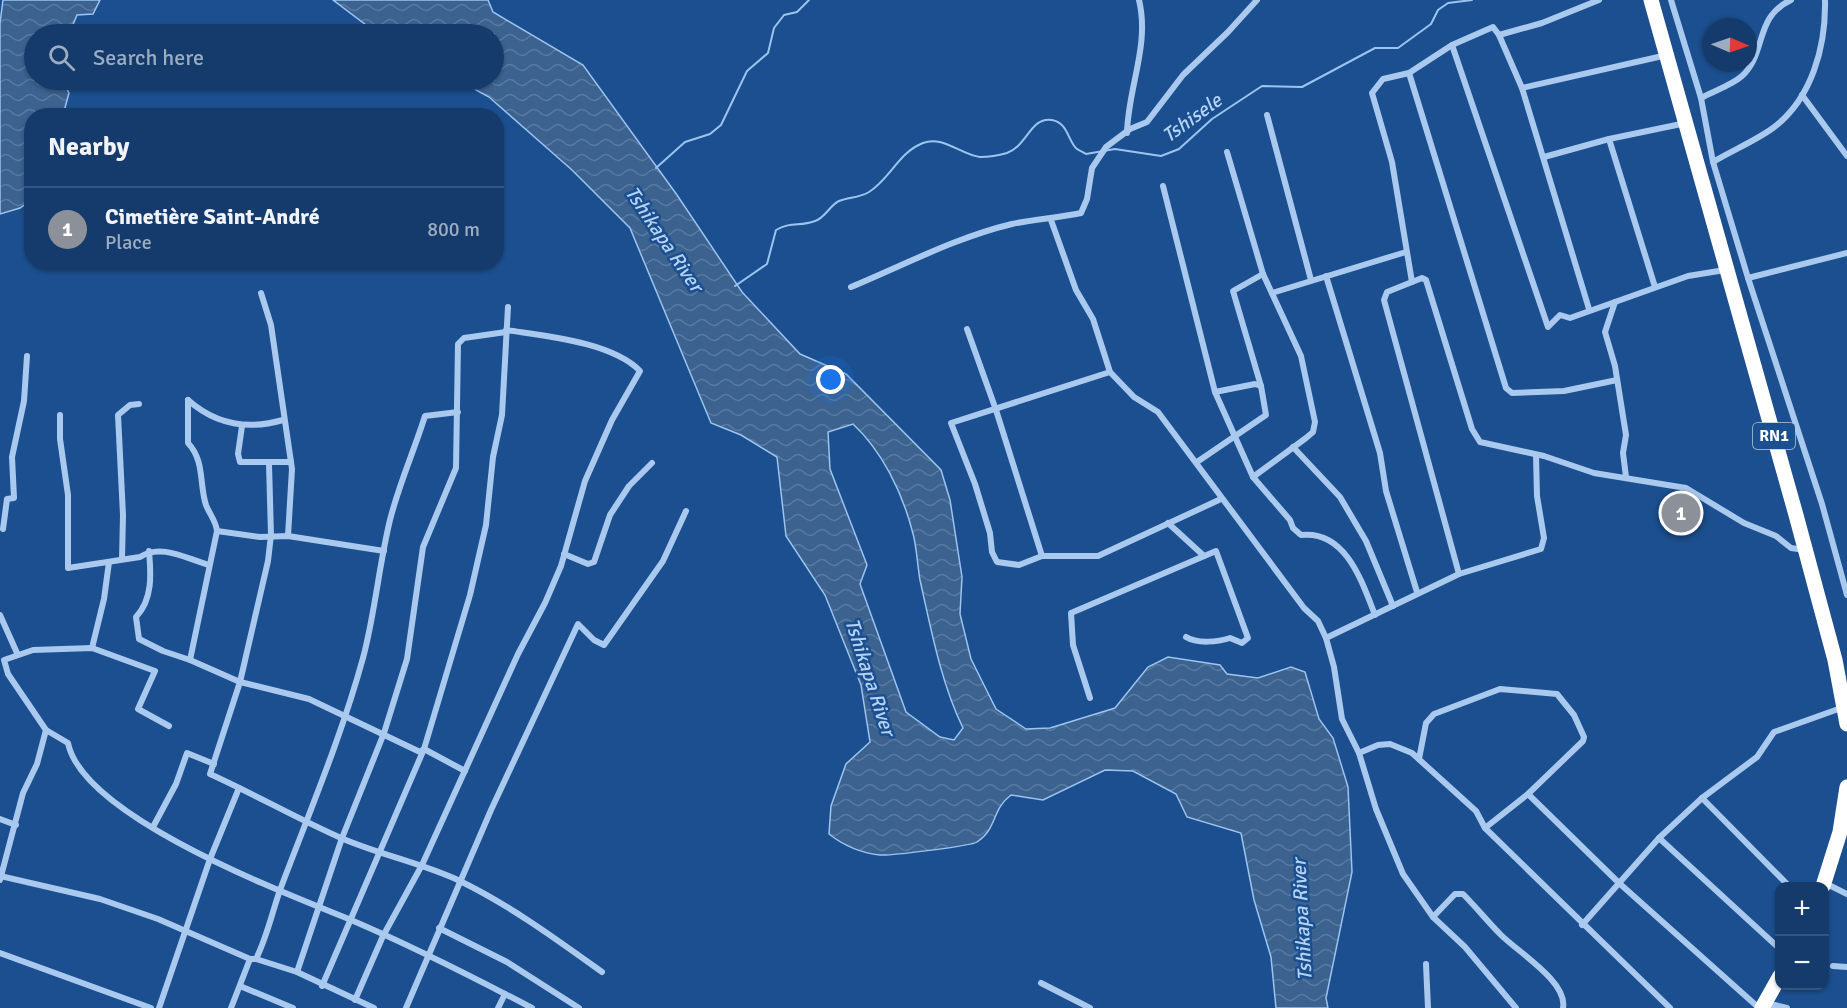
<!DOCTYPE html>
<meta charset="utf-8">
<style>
:root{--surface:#143b6b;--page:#1d4271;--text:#f1f3f6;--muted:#9dadc1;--line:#33557e;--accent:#8c9099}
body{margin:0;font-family:Signika,sans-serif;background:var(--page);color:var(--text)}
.controls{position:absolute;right:18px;bottom:18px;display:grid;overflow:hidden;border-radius:12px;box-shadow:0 2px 4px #0004}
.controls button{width:54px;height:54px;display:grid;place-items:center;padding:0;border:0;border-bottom:2px solid var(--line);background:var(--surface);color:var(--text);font:30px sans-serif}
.compass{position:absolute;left:1703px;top:18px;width:54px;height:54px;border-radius:50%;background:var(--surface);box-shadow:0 2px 4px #0004;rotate:92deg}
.you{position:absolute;left:831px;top:380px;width:21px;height:21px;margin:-15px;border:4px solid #fff;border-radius:50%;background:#1a73e8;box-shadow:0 0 0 9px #1a73e833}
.badge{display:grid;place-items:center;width:39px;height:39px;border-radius:50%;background:var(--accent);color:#fff;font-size:20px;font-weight:700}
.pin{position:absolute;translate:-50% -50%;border:3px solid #fff;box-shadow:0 2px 6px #0006}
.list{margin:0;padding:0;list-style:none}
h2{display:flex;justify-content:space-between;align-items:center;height:78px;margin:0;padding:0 24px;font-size:26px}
h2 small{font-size:20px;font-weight:400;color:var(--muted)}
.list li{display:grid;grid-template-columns:39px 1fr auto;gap:18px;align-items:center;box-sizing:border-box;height:84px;padding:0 24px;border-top:2px solid var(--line)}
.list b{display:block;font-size:22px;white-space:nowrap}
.list p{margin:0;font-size:20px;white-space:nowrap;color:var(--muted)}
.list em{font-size:20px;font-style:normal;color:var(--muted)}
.icon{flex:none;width:33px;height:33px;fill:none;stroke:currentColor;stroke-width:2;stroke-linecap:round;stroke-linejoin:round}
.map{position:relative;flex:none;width:1847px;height:1008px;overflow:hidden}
.search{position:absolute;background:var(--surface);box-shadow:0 2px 4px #0004;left:24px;top:24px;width:480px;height:66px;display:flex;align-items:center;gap:15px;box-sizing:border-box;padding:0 21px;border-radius:33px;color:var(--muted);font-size:22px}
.panel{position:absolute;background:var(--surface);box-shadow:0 2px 4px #0004;left:24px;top:108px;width:480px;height:162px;border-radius:24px}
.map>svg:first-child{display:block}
</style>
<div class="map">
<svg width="1847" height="1008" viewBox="0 0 1847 1008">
<defs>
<pattern id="water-waves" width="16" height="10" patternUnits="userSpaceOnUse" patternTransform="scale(1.5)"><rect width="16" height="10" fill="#3c6290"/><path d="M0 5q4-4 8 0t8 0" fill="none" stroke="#597aa1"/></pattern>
</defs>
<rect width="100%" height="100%" fill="#1b4f8f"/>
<g fill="url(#water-waves)" stroke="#9cc4f0" stroke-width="1.5" fill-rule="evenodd">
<path d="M3 0H100L93 14 77 15 69 34H34V80H62L69 93 63 115 32 116 31 200 20 208 0 214V23Z"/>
<path d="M333 0H488L493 12 583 65 677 195 742 292 800 354 846 374 941 470 950 500 962 577 960 614 971 659 996 709 1026 729 1050 728 1115 708 1148 667 1168 657 1220 665 1227 674 1258 678 1291 667 1305 672 1319 719 1333 738 1348 787 1352 872 1326 998 1328 1008H1276L1271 957 1254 900 1241 833 1187 817 1176 794 1133 771 1105 770 1043 800 1011 795C991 810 998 828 977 842 971 846 889 856 880 855 861 853 843 845 829 834L831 806 846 764 870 742 861 685 825 595 786 536 777 457 741 435 711 423 630 228 572 170 489 97 458 80H494V34H378ZM853 424C882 451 902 492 912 530 917 546 917 563 920 580 931 629 941 683 963 728L954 740 940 737 906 712 860 584 867 565 830 469 828 432Z"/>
</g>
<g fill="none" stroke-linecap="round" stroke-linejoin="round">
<g stroke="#9cc4f0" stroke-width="2">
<path d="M656 168 685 142 710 134 721 125 747 71 768 53 774 28 784 15 797 12 809 0"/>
<path d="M735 286 767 264 776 230C792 221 799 227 815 221 825 218 830 205 839 201 849 197 859 198 869 192 890 179 899 152 923 143 943 135 961 155 980 157 987 157 1000 155 1007 153 1027 146 1031 116 1052 120 1067 123 1067 137 1075 147 1077 150 1083 152 1086 154L1115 149 1161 156 1179 149 1212 119 1262 86 1302 87 1375 48H1398L1431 24 1438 10 1448 3 1472 0"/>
</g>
<g stroke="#a9c9ee" stroke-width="6">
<path d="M1671 0 1701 98 1713 162 1748 278 1822 504 1847 595"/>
<path d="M1499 35 1542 23 1599 0"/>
<path d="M1452 45 1548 327 1560 315 1570 318 1688 276 1725 270"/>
<path d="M1409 73 1506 388 1512 393 1564 391 1617 380"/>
<path d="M1522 88 1667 55"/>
<path d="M1802 95 1847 156"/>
<path d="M1701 98C1714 91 1732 85 1742 76 1767 53 1754 17 1791 0"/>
<path d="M1267 115 1311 280"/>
<path d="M1127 133C1128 88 1150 45 1139 0"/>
<path d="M1609 139 1655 287"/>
<path d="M1227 152 1263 274 1301 356 1315 422 1313 432 1306 438 1253 477"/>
<path d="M1544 157 1609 139 1686 123"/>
<path d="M1713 162C1733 150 1755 141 1773 128 1812 99 1826 46 1825 0"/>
<path d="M1163 186 1215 392 1253 477 1290 520 1293 528 1301 535C1346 530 1362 582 1375 615"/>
<path d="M1051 220 1076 290 1093 319 1110 372 1134 397 1158 412 1304 608 1318 621 1326 638 1334 667 1342 719 1359 753 1376 809 1403 874 1433 917 1465 947 1516 1008"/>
<path d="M1326 276 1380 453 1386 491 1417 592"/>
<path d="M1748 278 1847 253"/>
<path d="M1412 282 1392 162 1372 93 1383 79 1409 73 1452 45 1493 27 1499 35 1522 88 1589 309"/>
<path d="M851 287C904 265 957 237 1012 224 1034 219 1058 218 1081 213L1087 199 1092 168 1106 147 1130 129 1147 122 1183 75 1228 32 1257 0"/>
<path d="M261 293 271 325 292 469 288 536"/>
<path d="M1272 293 1406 252"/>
<path d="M1615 302 1605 332 1615 366 1626 435 1623 453 1626 477"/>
<path d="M967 329 996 410 1042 556"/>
<path d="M1110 372 951 423 975 484 990 533 992 552 997 562 1019 565 1042 556H1098L1221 499"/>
<path d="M1215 392 1255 384 1261 386"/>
<path d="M188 400V443C205 461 199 484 206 505 210 515 216 521 217 531L190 660"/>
<path d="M188 400C216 425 248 430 283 420"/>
<path d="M60 415V439L68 495V568L140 557C161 543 187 559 209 565"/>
<path d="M242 426 238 454 240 462H291"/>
<path d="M1293 447 1340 497 1366 541 1393 606"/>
<path d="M1197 462 1266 415 1261 386 1233 291 1263 274"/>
<path d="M269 464 271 535 268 561 240 682 210 774C254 794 296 818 341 838 380 855 422 863 460 881 511 906 556 939 602 972"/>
<path d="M1168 523 1204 556"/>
<path d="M3 529 7 499 14 498 12 457 24 401 27 356"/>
<path d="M217 531 260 537 288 536 384 551"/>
<path d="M149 551C151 574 153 599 136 617L139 639 163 651 190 660 240 682 309 699 420 752 424 749 465 771"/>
<path d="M564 554 588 564 594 562 610 515 629 486 652 463"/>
<path d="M122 559 123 515 118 415 130 405 139 404"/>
<path d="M1459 574 1384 300 1387 292 1422 278 1426 280 1472 429 1480 442 1544 456 1594 473 1686 488 1744 523 1776 536 1791 548 1805 550"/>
<path d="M0 615 17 653"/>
<path d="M1326 638 1459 574 1541 549 1544 538 1537 496 1536 455"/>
<path d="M92 648 104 599 109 562"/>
<path d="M1090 698 1073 645 1071 613 1216 551 1248 638 1242 643 1230 638C1218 642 1197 644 1186 637"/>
<path d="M169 726 138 709 155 671 92 648 33 650 4 660 8 674 46 730 68 743C83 817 285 893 351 920 412 946 473 977 532 1008"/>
<path d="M1359 753 1378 745 1390 744 1412 753 1476 811 1485 828 1670 1008"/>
<path d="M1419 759 1426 723 1434 714 1500 689 1557 694 1574 715 1584 737 1583 741 1528 794 1485 828"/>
<path d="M1528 794 1619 883 1759 1008"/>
<path d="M1702 798 1789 886"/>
<path d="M0 819 16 825"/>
<path d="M153 827 176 784 187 753 214 764"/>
<path d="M1659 838 1780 949"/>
<path d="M0 876 100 899 158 919 250 959"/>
<path d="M0 880 23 793 37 764 46 730"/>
<path d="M1825 883 1847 894"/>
<path d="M1433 917 1455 894H1463C1476 907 1488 922 1501 935 1518 952 1568 982 1563 1008"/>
<path d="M1582 925 1659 838 1702 798 1757 757 1774 732 1844 707"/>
<path d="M439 928 507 962 579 1008"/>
<path d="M0 953 151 1008"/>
<path d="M256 959 297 972 374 1008"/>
<path d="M1426 964 1428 1008"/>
<path d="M1833 966 1847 967"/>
<path d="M297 972 342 838 384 733 407 659 423 547 456 468 458 344 464 338 506 332"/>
<path d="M1041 983 1090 1008"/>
<path d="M240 986 293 1008"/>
<path d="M322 986 424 749 470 595 486 525 493 457 502 415 508 307"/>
<path d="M355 1000 383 936 422 865 518 654 545 603 561 566 585 481 612 420 640 371C612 342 545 336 506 330"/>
<path d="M159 1008 210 859 239 788"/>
<path d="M231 1008 250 959H256C267 937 272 913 280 890 309 813 341 738 363 658 375 613 379 565 390 520 399 484 414 451 425 416L458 412"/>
<path d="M406 1008 491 810 578 624 594 640 604 645 663 561 686 511"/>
<path d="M498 1008 505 994"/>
<path d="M1766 1008 1775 1005 1787 1008"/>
</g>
<g stroke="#fff" stroke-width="15">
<path d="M1651 0 1796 515 1835 660 1847 724"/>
<path d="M1823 886 1840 832 1847 787"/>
<path d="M1762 1008 1780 976"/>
</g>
</g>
<g text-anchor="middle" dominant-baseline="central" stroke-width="5" stroke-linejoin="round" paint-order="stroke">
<rect fill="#1b4f8f" stroke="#bbcadd" stroke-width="1.5" x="1753" y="423" width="42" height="26" rx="4.5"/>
<g font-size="16" font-weight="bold" fill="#fff">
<text x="1774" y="436">RN1</text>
</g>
<g font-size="20" font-style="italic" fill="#b5d3f5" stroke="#1b4f8f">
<text transform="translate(1192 118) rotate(-36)">Tshisele</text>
<text transform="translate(664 239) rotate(56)">Tshikapa River</text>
<text transform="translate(870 677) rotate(72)">Tshikapa River</text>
<text transform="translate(1302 920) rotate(-93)">Tshikapa River</text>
</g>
</g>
</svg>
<div class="controls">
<button>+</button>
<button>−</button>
</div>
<svg class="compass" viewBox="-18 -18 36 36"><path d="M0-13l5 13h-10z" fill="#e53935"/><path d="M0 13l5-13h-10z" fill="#9dadc1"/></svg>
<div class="you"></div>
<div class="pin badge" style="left:1681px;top:513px">1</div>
<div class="search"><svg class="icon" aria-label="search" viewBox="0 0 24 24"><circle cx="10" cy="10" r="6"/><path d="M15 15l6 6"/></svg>Search here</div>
<section class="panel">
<h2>Nearby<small></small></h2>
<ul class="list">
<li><span class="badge">1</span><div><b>Cimetière Saint-André</b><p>Place</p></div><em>800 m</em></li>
</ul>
</section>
</div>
